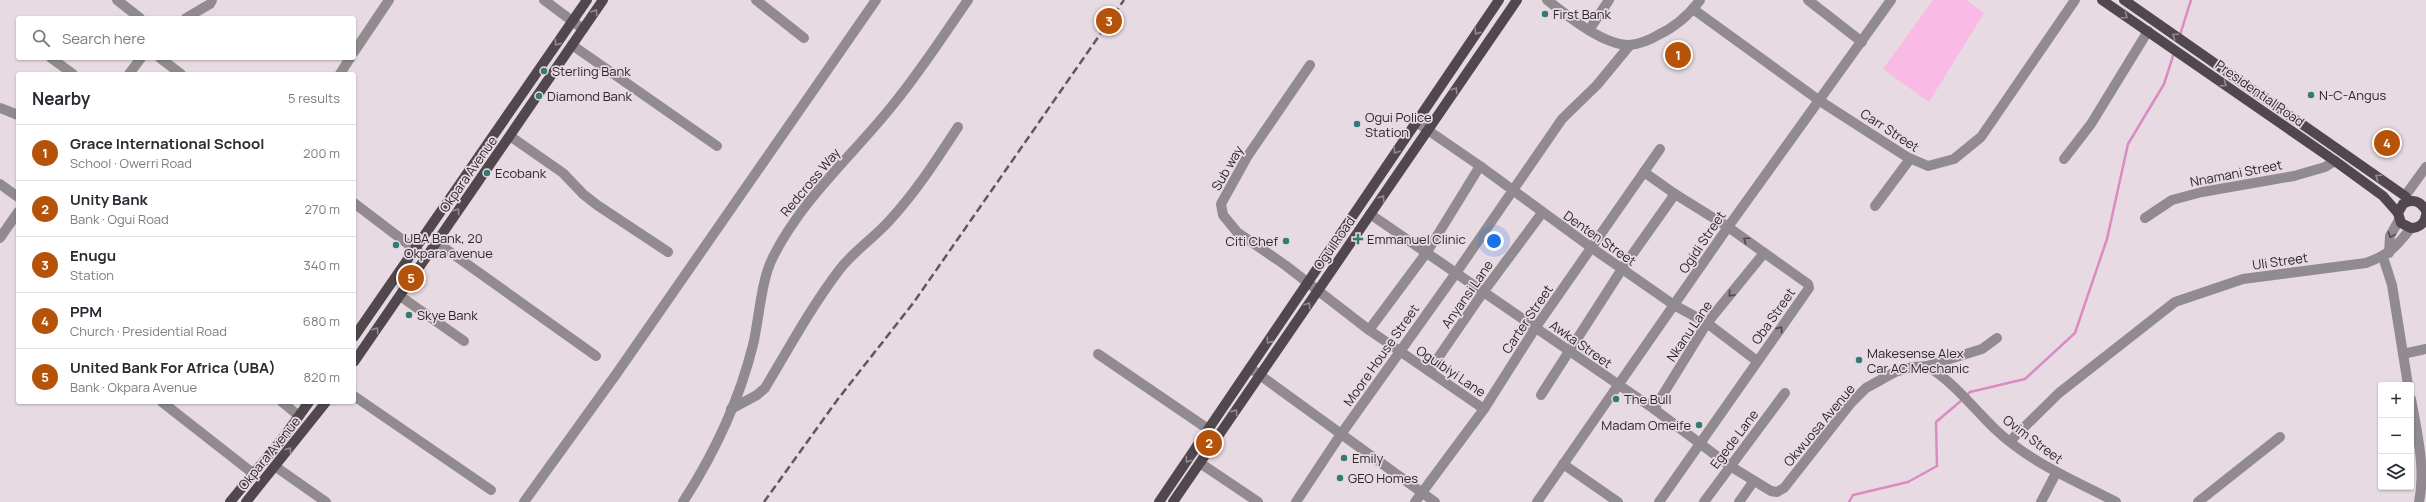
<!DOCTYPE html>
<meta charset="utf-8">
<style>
:root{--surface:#fff;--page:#f7f7f7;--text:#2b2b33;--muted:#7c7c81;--line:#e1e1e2;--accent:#b45309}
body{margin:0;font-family:Manrope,sans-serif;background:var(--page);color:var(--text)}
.controls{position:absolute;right:12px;bottom:12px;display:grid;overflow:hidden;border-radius:4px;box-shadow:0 1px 3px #0004}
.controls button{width:36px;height:36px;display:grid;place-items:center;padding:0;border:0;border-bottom:1px solid var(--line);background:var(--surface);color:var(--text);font:20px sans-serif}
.you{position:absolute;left:1494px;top:241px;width:14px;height:14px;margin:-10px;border:3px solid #fff;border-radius:50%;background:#1a73e8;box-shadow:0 0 0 6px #1a73e833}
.badge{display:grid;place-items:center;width:26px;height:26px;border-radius:50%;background:var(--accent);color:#fff;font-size:13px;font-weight:700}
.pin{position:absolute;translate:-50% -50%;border:2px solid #fff;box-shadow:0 1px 4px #0006}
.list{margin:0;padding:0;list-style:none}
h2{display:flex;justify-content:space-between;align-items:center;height:52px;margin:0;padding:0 16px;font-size:17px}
h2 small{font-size:13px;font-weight:400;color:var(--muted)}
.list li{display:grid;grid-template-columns:26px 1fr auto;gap:12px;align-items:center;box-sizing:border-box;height:56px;padding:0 16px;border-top:1px solid var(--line)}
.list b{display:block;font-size:15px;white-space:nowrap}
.list p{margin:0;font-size:13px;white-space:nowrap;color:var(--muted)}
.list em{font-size:13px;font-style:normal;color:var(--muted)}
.icon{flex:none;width:22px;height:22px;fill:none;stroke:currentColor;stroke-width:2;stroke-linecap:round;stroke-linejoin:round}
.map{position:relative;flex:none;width:2426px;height:502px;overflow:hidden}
.search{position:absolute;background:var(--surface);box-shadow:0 1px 3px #0004;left:16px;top:16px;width:340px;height:44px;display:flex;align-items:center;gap:10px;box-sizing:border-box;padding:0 14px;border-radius:4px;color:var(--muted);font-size:15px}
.panel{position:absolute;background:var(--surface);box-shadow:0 1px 3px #0004;left:16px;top:72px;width:340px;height:332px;border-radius:4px}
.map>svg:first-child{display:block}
</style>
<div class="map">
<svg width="2426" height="502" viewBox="0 0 2426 502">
<rect width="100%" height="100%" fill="#e8dae3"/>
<path fill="#f9bae5" d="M1933 0H1966L1984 13 1929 102 1883 69Z"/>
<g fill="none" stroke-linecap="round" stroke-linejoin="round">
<g stroke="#d88cc1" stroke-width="2.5">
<path d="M2180 35 2191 0"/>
<path d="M1966 396 1970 392 2025 379 2075 333 2107 239 2128 144 2164 84 2174 53"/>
<path d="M1849 502 1853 495 1908 482 1937 466 1936 422 1962 400"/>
</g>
<g stroke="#918b8f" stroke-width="10">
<path d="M117 0 140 18"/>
<path d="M544 0 583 29"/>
<path d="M756 0 804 38"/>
<path d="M1547 0C1567 15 1602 45 1629 45 1639 44 1650 40 1658 35 1675 27 1689 15 1700 0"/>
<path d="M1808 0 1862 42"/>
<path d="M1693 9 1820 101 1907 157 1928 166 1954 159 1981 137 2075 0"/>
<path d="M186 18 210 4 212 0"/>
<path d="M1589 30 1609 0"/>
<path d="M572 45 717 146"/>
<path d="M354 52 389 0"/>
<path d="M51 58 73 74"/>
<path d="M160 58 181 74"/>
<path d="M1310 65 1247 157 1221 204 1223 215 1237 232 1285 265 1369 330 1484 409"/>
<path d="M129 74 141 58"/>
<path d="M340 74 350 58"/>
<path d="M0 108 18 115"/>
<path d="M1416 122 1480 166 1592 248 1674 305 1707 323 1757 361"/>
<path d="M510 136 563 173 583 194 597 205 668 252"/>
<path d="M2064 159 2091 124 2148 31"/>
<path d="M1644 172 1675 194"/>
<path d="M0 184 18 197"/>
<path d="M2405 196 2426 167"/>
<path d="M354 203 425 257"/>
<path d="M1875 206 1910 159"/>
<path d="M1370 214 1654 409 1730 466 1771 491 1777 492 1784 488 1851 403 1866 388 1895 372 1912 367 1927 366 1982 349 1997 338"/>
<path d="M2145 218 2172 200 2202 192 2294 176 2325 167 2335 161"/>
<path d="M0 238 18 212"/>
<path d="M436 242 596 356"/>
<path d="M2389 253 2390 236 2399 220"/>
<path d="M2383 257 2392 285 2408 385"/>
<path d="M400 296 464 341"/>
<path d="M1369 330 1427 252 1480 166"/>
<path d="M1098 354 1208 429"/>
<path d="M2403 354 2426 349"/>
<path d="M1927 366C1955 383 1973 408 1996 430 2031 463 2074 480 2116 502"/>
<path d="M1250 368 1435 502"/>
<path d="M1429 371 1484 291 1542 213"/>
<path d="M1541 395 1622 269 1675 194 1728 227 1808 284 1809 288 1659 502"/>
<path d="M354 396 491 490"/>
<path d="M2411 399C2417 432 2426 469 2419 502"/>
<path d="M162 402 254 474"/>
<path d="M282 402 299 416"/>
<path d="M731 409 757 395 765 388C789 348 811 307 840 269 854 251 874 238 890 220 916 192 937 159 958 127"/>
<path d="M1654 409 1707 323 1764 253"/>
<path d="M2010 441 2059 393 2175 302 2243 279 2366 263C2390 254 2396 247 2411 228"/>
<path d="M1200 463 1258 502"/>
<path d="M1563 464 1618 502"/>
<path d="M276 467 326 502"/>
<path d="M524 502 617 373 876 0"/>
<path d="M683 502C714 454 739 401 753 345 759 320 761 280 773 257 802 199 852 156 892 106 920 72 943 36 968 0"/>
<path d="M1296 502 1339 437 1456 273 1562 119 1597 85 1630 45"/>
<path d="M1415 502 1484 409 1536 327 1660 149"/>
<path d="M1537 502 1728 227 1891 0"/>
<path d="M1704 502 1785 393"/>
<path d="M1739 502 1753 482"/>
<path d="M2041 502 2056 473"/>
<path d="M2198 502 2280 437"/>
</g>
<g stroke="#51484e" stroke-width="10">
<path d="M2102 0 2335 161 2383 196 2398 213"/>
<path d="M2124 0 2405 196 2409 201"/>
<path d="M2426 211C2421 201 2412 198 2403 204L2398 213 2401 223 2411 228C2419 228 2425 223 2426 215"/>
<path d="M354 337 587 0"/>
<path d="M354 362 603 0"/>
<path d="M230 502 283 438 309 402"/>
<path d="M246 502 326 402"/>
<path d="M1159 502 1499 0"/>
<path d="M1173 502 1517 0"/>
</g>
<path stroke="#60585e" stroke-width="2.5" stroke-dasharray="8 4" stroke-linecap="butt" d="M764 502 838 399 914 302 1124 0"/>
</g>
<defs><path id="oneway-chevron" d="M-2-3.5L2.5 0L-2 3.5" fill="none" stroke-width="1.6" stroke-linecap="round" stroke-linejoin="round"/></defs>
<g stroke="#958a91">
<use href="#oneway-chevron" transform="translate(595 12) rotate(-56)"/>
<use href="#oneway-chevron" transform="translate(2125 16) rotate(35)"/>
<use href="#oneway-chevron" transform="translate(1477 32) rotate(124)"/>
<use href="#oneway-chevron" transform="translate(2175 36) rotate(-145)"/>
<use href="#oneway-chevron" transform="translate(557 43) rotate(125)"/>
<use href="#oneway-chevron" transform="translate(2224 84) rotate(35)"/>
<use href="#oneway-chevron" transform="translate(1455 90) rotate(-56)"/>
<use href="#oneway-chevron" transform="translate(1396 151) rotate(124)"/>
<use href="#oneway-chevron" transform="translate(2378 177) rotate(-145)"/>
<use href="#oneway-chevron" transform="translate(1382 198) rotate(-56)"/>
<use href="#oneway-chevron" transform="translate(457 211) rotate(-55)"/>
<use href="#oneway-chevron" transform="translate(1308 305) rotate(-56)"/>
<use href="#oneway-chevron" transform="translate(376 330) rotate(-55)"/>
<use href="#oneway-chevron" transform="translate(1269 341) rotate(125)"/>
<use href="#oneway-chevron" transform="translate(1235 412) rotate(-55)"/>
<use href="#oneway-chevron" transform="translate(289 450) rotate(-52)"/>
<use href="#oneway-chevron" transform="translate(1188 460) rotate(124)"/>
</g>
<g stroke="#4f494d">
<use href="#oneway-chevron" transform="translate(2391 235) rotate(110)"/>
<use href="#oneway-chevron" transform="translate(1746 240) rotate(-145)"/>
<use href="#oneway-chevron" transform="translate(1731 294) rotate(131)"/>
<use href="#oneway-chevron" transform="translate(1780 329) rotate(-55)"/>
</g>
<g fill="#327a74" stroke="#e8dae3" stroke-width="1.5">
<circle cx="1545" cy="14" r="4"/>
<circle cx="544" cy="71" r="4"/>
<circle cx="2311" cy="95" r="4"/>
<circle cx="539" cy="96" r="4"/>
<circle cx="1357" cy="124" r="4"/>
<circle cx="487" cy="173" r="4"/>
<path d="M1356 233h4v4h4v4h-4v4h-4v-4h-4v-4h4z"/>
<circle cx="1286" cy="241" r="4"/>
<circle cx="396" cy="245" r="4"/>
<circle cx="409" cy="315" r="4"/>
<circle cx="1859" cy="360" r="4"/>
<circle cx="1616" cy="399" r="4"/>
<circle cx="1699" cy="425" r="4"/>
<circle cx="1344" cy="458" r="4"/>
<circle cx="1340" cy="478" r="4"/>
</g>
<g text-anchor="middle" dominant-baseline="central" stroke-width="3.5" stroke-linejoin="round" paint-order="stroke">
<g font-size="13" fill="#2b262a" stroke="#e8dae3" text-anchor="start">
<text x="1553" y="14">First Bank</text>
<text x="552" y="71">Sterling Bank</text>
<text x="2319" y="95">N-C-Angus</text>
<text x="547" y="96">Diamond Bank</text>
<text x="1365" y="117">Ogui Police<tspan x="1365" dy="15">Station</tspan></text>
<text x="495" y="173">Ecobank</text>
<text x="404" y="238">UBA Bank, 20<tspan x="404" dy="15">Okpara avenue</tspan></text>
<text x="1367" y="239">Emmanuel Clinic</text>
<text x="1278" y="241" text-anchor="end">Citi Chef</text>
<text x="417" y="315">Skye Bank</text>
<text x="1867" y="353">Makesense Alex<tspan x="1867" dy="15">Car AC Mechanic</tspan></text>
<text x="1624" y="399">The Bull</text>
<text x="1691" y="425" text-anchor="end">Madam Omeife</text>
<text x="1352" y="458">Emily</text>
<text x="1348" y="478">GEO Homes</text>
</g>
<g font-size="13" fill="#2b262a" stroke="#e8dae3">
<text transform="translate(2260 93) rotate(35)">Presidential Road</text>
<text transform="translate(1890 130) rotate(33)">Carr Street</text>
<text transform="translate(1227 168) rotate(-60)">Sub way</text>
<text transform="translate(2236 173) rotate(-11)">Nnamani Street</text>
<text transform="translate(468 174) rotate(-55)">Okpara Avenue</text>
<text transform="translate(810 182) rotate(-50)">Redcross Way</text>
<text transform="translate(1600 238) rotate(35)">Denten Street</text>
<text transform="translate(1702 242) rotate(-56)">Ogidi Street</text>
<text transform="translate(1334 243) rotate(-55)">Ogui Road</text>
<text transform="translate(2280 261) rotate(-8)">Uli Street</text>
<text transform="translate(1467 294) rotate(-55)">Anyansi Lane</text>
<text transform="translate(1773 316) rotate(-55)">Oba Street</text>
<text transform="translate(1527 319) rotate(-56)">Carter Street</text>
<text transform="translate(1689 331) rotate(-56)">Nkanu Lane</text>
<text transform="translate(1581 344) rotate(35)">Awka Street</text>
<text transform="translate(1381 355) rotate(-55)">Moore House Street</text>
<text transform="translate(1451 371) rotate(34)">Oguibiyi Lane</text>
<text transform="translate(1819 425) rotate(-50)">Okwuosa Avenue</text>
<text transform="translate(1734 439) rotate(-53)">Egede Lane</text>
<text transform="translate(2033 439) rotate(37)">Ovim Street</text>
<text transform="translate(269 453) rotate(-51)">Okpara Avenue</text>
</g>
</g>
</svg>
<div class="controls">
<button>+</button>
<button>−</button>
<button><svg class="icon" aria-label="layers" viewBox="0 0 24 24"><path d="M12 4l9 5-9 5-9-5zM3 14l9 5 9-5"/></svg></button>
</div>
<div class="you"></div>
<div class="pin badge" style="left:1678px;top:55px">1</div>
<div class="pin badge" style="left:1209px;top:443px">2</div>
<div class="pin badge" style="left:1109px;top:21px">3</div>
<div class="pin badge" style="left:2387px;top:143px">4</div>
<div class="pin badge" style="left:411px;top:278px">5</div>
<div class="search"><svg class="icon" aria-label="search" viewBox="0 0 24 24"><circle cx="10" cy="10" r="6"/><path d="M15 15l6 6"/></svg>Search here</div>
<section class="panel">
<h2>Nearby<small>5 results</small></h2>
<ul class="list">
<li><span class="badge">1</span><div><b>Grace International School</b><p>School · Owerri Road</p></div><em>200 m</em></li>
<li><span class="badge">2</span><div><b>Unity Bank</b><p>Bank · Ogui Road</p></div><em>270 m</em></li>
<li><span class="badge">3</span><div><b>Enugu</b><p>Station</p></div><em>340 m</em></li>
<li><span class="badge">4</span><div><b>PPM</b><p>Church · Presidential Road</p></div><em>680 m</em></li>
<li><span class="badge">5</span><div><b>United Bank For Africa (UBA)</b><p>Bank · Okpara Avenue</p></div><em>820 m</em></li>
</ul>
</section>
</div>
